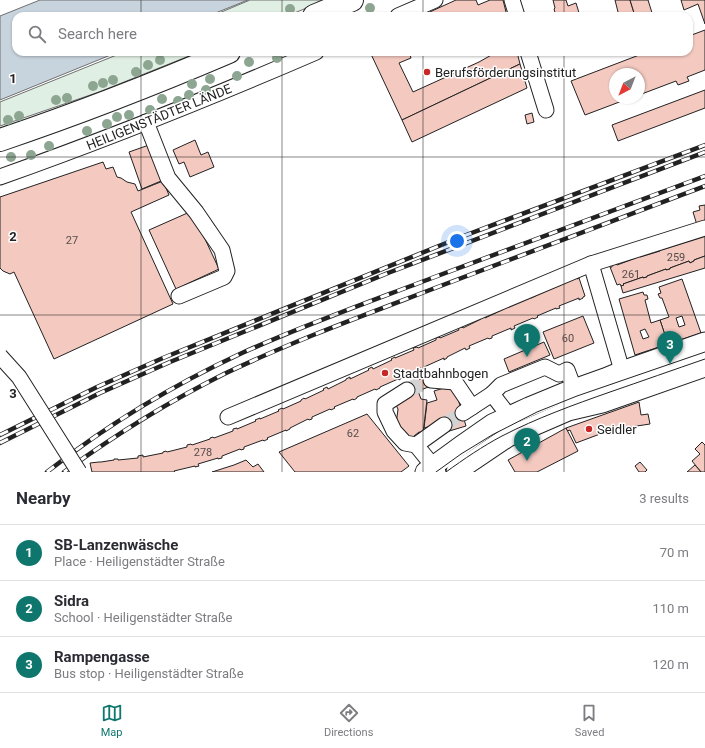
<!DOCTYPE html>
<meta charset="utf-8">
<style>
:root{--surface:#fff;--page:#f7f7f7;--text:#2b2b33;--muted:#7c7c81;--line:#e1e1e2;--accent:#0f766e}
body{margin:0;font-family:Roboto,sans-serif;background:var(--page);color:var(--text)}
.compass{position:absolute;left:609px;top:68px;width:36px;height:36px;border-radius:50%;background:var(--surface);box-shadow:0 1px 3px #0004;rotate:222deg}
.you{position:absolute;left:457px;top:241px;width:14px;height:14px;margin:-10px;border:3px solid #fff;border-radius:50%;background:#1a73e8;box-shadow:0 0 0 6px #1a73e833}
.badge{display:grid;place-items:center;width:26px;height:26px;border-radius:50%;background:var(--accent);color:#fff;font-size:13px;font-weight:700}
.pin{position:absolute;translate:-50% -33px;filter:drop-shadow(0 1px 2px #0008)}
.pin::after{content:'';position:absolute;top:21px;width:14px;height:12px;background:inherit;clip-path:polygon(0 0,100% 0,50% 100%)}
.list{margin:0;padding:0;list-style:none}
h2{display:flex;justify-content:space-between;align-items:center;height:52px;margin:0;padding:0 16px;font-size:17px}
h2 small{font-size:13px;font-weight:400;color:var(--muted)}
.list li{display:grid;grid-template-columns:26px 1fr auto;gap:12px;align-items:center;box-sizing:border-box;height:56px;padding:0 16px;border-top:1px solid var(--line)}
.list b{display:block;font-size:15px;white-space:nowrap}
.list p{margin:0;font-size:13px;white-space:nowrap;color:var(--muted)}
.list em{font-size:13px;font-style:normal;color:var(--muted)}
.icon{flex:none;width:22px;height:22px;fill:none;stroke:currentColor;stroke-width:2;stroke-linecap:round;stroke-linejoin:round}
.map{position:relative;flex:none;width:705px;height:472px;overflow:hidden}
.search{position:absolute;background:var(--surface);box-shadow:0 1px 3px #0004;left:12px;right:12px;top:12px;height:44px;display:flex;align-items:center;gap:10px;box-sizing:border-box;padding:0 14px;border-radius:12px;color:var(--muted);font-size:15px}
.sheet{height:220px;background:var(--surface)}
nav{display:flex;justify-content:space-around;align-items:center;box-sizing:border-box;height:56px;border-top:1px solid var(--line);background:var(--surface);font-size:11px;color:var(--muted)}
nav a{display:grid;justify-items:center;gap:2px}
nav .on{color:var(--accent)}
.map>svg:first-child{display:block}
</style>
<div class="map">
<svg width="705" height="472" viewBox="0 0 705 472">
<rect width="100%" height="100%" fill="#fff"/>
<g fill="#e0efe3" stroke="#6f6f6f">
<path d="M250 0H326L287 16H212Z"/>
<path d="M124 52H199L99 92 0 126V102Z"/>
</g>
<path fill="#c7d3dd" stroke="#6f6f6f" d="M40 0H248L208 16H16V52H118L0 100V16Z"/>
<g fill="#f3c9c0" stroke="#222" fill-rule="evenodd">
<path d="M456 0H476L478 5 490 0H503L507 16H421Z"/>
<path d="M553 0H566L568 6 576 3 580 16H556L554 9 555 8Z"/>
<path d="M615 0H630L635 16H619Z"/>
<path d="M630 0H648L653 16H635Z"/>
<path d="M681 0H705V24L698 4 684 10Z"/>
<path d="M705 30V70L687 77 689 81 678 85 676 81 639 95V74H615V98H630L585 115 571 81 647 52H689V36Z"/>
<path d="M370 52H409L411 58 399 63 413 92 479 62 495 53 494 52H517L520 64 402 120Z"/>
<path d="M520 64 527 88 412 142 402 120Z"/>
<path d="M705 90V108L618 141 612 125Z"/>
<path d="M532 113 534 122 527 124 525 115Z"/>
<path d="M195 140 201 155 208 152 214 167 190 177 184 162 179 164 173 150Z"/>
<path d="M149 145 161 181 142 189 129 152Z"/>
<path d="M103 162 106 169 113 167 117 177 121 178 127 182 135 184 138 191 163 181 169 195 131 212 173 304 54 359 14 272 10 274 3 271 0 268V197Z"/>
<path d="M705 205V225H697L693 212 700 210 699 206Z"/>
<path d="M192 211 219 269 176 289 149 230Z"/>
<path d="M705 236V256L694 260V261L690 263 689 261 670 268V269L666 270V269L647 276V277L643 278V277L623 284 624 285 621 286 620 284 617 285 610 267H612V265L616 264 617 265 636 258V257L640 256V257L660 251 659 249 663 248 664 249Z"/>
<path d="M705 256V268L623 293 621 286 624 285 623 284 643 277V278L647 277V276L666 269V270L670 269V268L689 261 690 263 694 261V260Z"/>
<path d="M577 277V279L579 278 585 296 583 297V298L579 300V298L559 306 560 308 556 309V308L537 316 538 317 534 319 533 318 514 326 515 328 511 330V328L492 336V338L489 339 488 338 469 346 470 348 466 350 465 348 447 357V358L444 360V358L424 367 425 368 421 370V368L402 377V378L399 380 398 379 380 387V388L376 390 375 389 357 397V398L354 400 353 399 334 407 335 408 331 410 330 409 312 417V419L309 420 308 419 290 428V429L286 431V430L267 438 268 439 264 441 263 440 244 447V449L241 450 240 449 222 456V458L218 459V458L198 464 199 466 195 467V466L174 471 175 472H92L90 463 99 462H101L114 460V459H118V460L138 458V456L143 455V457L163 453V452L166 451 167 452 187 447V445L191 444 192 445 210 439V438L213 437 214 438 233 431V429L237 428V429L256 421 255 420 260 418V419L279 411 278 410 282 408 283 409 301 401V400L304 398 305 399 324 390 323 389 327 387 328 389 346 380V379L350 377V379L369 370 368 369 372 367 373 369 392 360 391 359 395 357V358L414 350 413 348 417 347 418 348 436 340V338L439 337 440 338 459 330 458 328 462 327 463 328 481 319V318L485 316V318L504 309 503 308 507 306 508 307 527 299 530 296 531 298 553 287V288L572 280 571 279Z"/>
<path d="M682 279 701 333 668 344 660 320 669 317 662 298H660L658 294 661 293 659 287ZM682 316 685 325 679 327 676 318Z"/>
<path d="M643 292 644 295H647L648 299 645 300 651 323 660 320 668 344 635 355 619 299ZM645 329 649 337 643 339 640 331Z"/>
<path d="M583 316 594 343 554 359 543 332Z"/>
<path d="M544 342 550 355 509 372 504 359Z"/>
<path d="M429 375 433 385 409 395 405 386Z"/>
<path d="M454 385 466 426 446 432 443 423 424 428 427 403 437 400 434 391Z"/>
<path d="M418 391 421 399 427 400 423 433 419 432 408 441 396 425 398 409 395 403Z"/>
<path d="M639 402 641 415 648 414 650 424 617 429 600 434 576 443 570 430 567 431 566 428Z"/>
<path d="M367 414 409 466 401 472H295L279 452Z"/>
<path d="M566 428 578 451 537 472H515L508 460Z"/>
<path d="M702 442 705 445V472H701L692 461 700 454 695 449Z"/>
<path d="M246 460 253 467 258 464 264 472H212L234 465Z"/>
<path d="M640 462 647 470 645 472H639L635 466Z"/>
<path d="M695 465 701 472H687Z"/>
</g>
<g fill="none" stroke-linecap="round" stroke-linejoin="round">
<g stroke="#d3d3d3" stroke-width="15" stroke-dasharray="15 8" stroke-linecap="butt">
<path d="M407 390 431 380"/>
<path d="M444 425 463 413"/>
</g>
<defs>
<g id="minor">
<path d="M512 0 517 16"/>
<path d="M398 16 435 0"/>
<path d="M528 52 546 110"/>
<path d="M146 122 168 178 196 212 222 250 227 271 224 277 179 296"/>
<path d="M0 177C107 139 212 97 316 52"/>
<path d="M591 264 625 381"/>
<path d="M431 380 455 382 472 407"/>
<path d="M407 390 385 404V412L394 431 405 443 416 445"/>
<path d="M492 394 501 385 545 367 559 374 567 370 578 399"/>
<path d="M566 404 705 356"/>
<path d="M463 413 492 394 509 416 513 425"/>
<path d="M228 417 591 264 705 228"/>
<path d="M438 472 416 445 444 425"/>
</g>
<g id="major">
<path d="M425 472 462 445 492 424 529 407 563 393 605 378 622 371 705 342"/>
<path d="M456 472 508 437 568 411 602 403 705 367"/>
</g>
<g id="highway">
<path d="M314 16 352 0"/>
<path d="M0 140C77 114 154 84 229 52"/>
</g>
</defs>
<use href="#minor" stroke="#222" stroke-width="17"/>
<use href="#major" stroke="#222" stroke-width="21"/>
<use href="#highway" stroke="#222" stroke-width="24"/>
<use href="#minor" stroke="#fff" stroke-width="15"/>
<use href="#major" stroke="#fff" stroke-width="19"/>
<use href="#highway" stroke="#fff" stroke-width="22"/>
<g stroke="#222" stroke-width="1">
<path d="M436 472 461 454 492 435 537 412 577 396 705 352"/>
<path d="M446 472C464 459 483 446 502 436 537 418 573 405 610 392 642 381 673 370 705 359"/>
</g>
<defs>
<g id="rail">
<path d="M0 435 97 387 163 358 461 237 705 145"/>
<path d="M0 443 100 393 170 362 388 273 705 152"/>
<path d="M47 472C107 425 173 385 242 353 304 325 369 302 432 278 523 244 614 210 705 176"/>
<path d="M64 472C115 435 168 402 224 374 295 340 370 313 443 285 531 252 618 219 705 186"/>
</g>
</defs>
<use href="#rail" stroke="#222" stroke-width="4.5"/>
<use href="#rail" stroke="#fff" stroke-width="3" stroke-dasharray="9" stroke-linecap="butt"/>
<defs>
<path id="minor-bridge" d="M0 356 19 377 79 472"/>
</defs>
<use href="#minor-bridge" stroke="#222" stroke-width="17" stroke-linecap="butt"/>
<use href="#minor-bridge" stroke="#fff" stroke-width="15"/>
</g>
<g fill="#8da692">
<circle cx="370" cy="8" r="5"/>
<circle cx="290" cy="9" r="5"/>
<circle cx="277" cy="58" r="5"/>
<circle cx="160" cy="60" r="5"/>
<circle cx="249" cy="62" r="5"/>
<circle cx="148" cy="65" r="5"/>
<circle cx="136" cy="72" r="5"/>
<circle cx="237" cy="76" r="5"/>
<circle cx="210" cy="79" r="5"/>
<circle cx="113" cy="80" r="5"/>
<circle cx="103" cy="83" r="5"/>
<circle cx="192" cy="84" r="5"/>
<circle cx="93" cy="86" r="5"/>
<circle cx="206" cy="90" r="5"/>
<circle cx="189" cy="95" r="5"/>
<circle cx="67" cy="98" r="5"/>
<circle cx="162" cy="99" r="5"/>
<circle cx="56" cy="100" r="5"/>
<circle cx="178" cy="101" r="5"/>
<circle cx="150" cy="110" r="5"/>
<circle cx="129" cy="115" r="5"/>
<circle cx="19" cy="116" r="5"/>
<circle cx="117" cy="117" r="5"/>
<circle cx="8" cy="120" r="5"/>
<circle cx="107" cy="124" r="5"/>
<circle cx="87" cy="131" r="5"/>
<circle cx="49" cy="146" r="5"/>
<circle cx="31" cy="155" r="5"/>
<circle cx="11" cy="157" r="5"/>
</g>
<path fill="none" stroke="#222" stroke-width="1" stroke-opacity="0.55" d="M141 0V16M282 0V16M423 0V16M564 0V16M141 52V472M282 52V472M423 52V472M564 52V472M0 157H705M0 315H705"/>
<g fill="#c62828" stroke="#fff" stroke-width="1.5">
<circle cx="427" cy="72" r="4"/>
<circle cx="385" cy="373" r="4"/>
<circle cx="589" cy="429" r="4"/>
</g>
<g text-anchor="middle" dominant-baseline="central" stroke-width="3" stroke-linejoin="round" paint-order="stroke">
<g font-size="11" fill="#564c4a">
<text x="72" y="240">27</text>
<text x="676" y="257">259</text>
<text x="631" y="274">261</text>
<text x="568" y="338">60</text>
<text x="353" y="433">62</text>
<text x="203" y="452">278</text>
</g>
<g font-size="13" fill="#222" stroke="#fff" text-anchor="start">
<text x="435" y="72">Berufsförderungsinstitut</text>
<text x="393" y="373">Stadtbahnbogen</text>
<text x="597" y="429">Seidler</text>
</g>
<g font-size="13" fill="#222" stroke="#fff">
<text transform="translate(159 117) rotate(-22)">HEILIGENSTÄDTER LÄNDE</text>
</g>
</g>
<g font-size="13" text-anchor="middle" font-weight="bold" fill="#222" stroke="#fff" stroke-width="3" stroke-linejoin="round" paint-order="stroke">
<text x="13" y="83">1</text>
<text x="13" y="241">2</text>
<text x="13" y="398">3</text>
</g>
</svg>
<svg class="compass" viewBox="-18 -18 36 36"><path d="M0-13l5 13h-10z" fill="#e53935"/><path d="M0 13l5-13h-10z" fill="#7c7c81"/></svg>
<div class="you"></div>
<div class="pin badge" style="left:527px;top:357px">1</div>
<div class="pin badge" style="left:527px;top:461px">2</div>
<div class="pin badge" style="left:670px;top:364px">3</div>
<div class="search"><svg class="icon" aria-label="search" viewBox="0 0 24 24"><circle cx="10" cy="10" r="6"/><path d="M15 15l6 6"/></svg>Search here</div>
</div>
<section class="sheet">
<h2>Nearby<small>3 results</small></h2>
<ul class="list">
<li><span class="badge">1</span><div><b>SB-Lanzenwäsche</b><p>Place · Heiligenstädter Straße</p></div><em>70 m</em></li>
<li><span class="badge">2</span><div><b>Sidra</b><p>School · Heiligenstädter Straße</p></div><em>110 m</em></li>
<li><span class="badge">3</span><div><b>Rampengasse</b><p>Bus stop · Heiligenstädter Straße</p></div><em>120 m</em></li>
</ul>
</section>
<nav>
<a class="on"><svg class="icon" aria-label="map" viewBox="0 0 24 24"><path d="M3 6l6-2 6 2 6-2v14l-6 2-6-2-6 2zM9 4v14M15 6v14"/></svg>Map</a>
<a><svg class="icon" aria-label="directions" viewBox="0 0 24 24"><path d="M12 3l9 9-9 9-9-9zM9 14v-3h6M13 9l2 2-2 2"/></svg>Directions</a>
<a><svg class="icon" aria-label="saved" viewBox="0 0 24 24"><path d="M7 4h10v16l-5-4-5 4z"/></svg>Saved</a>
</nav>
